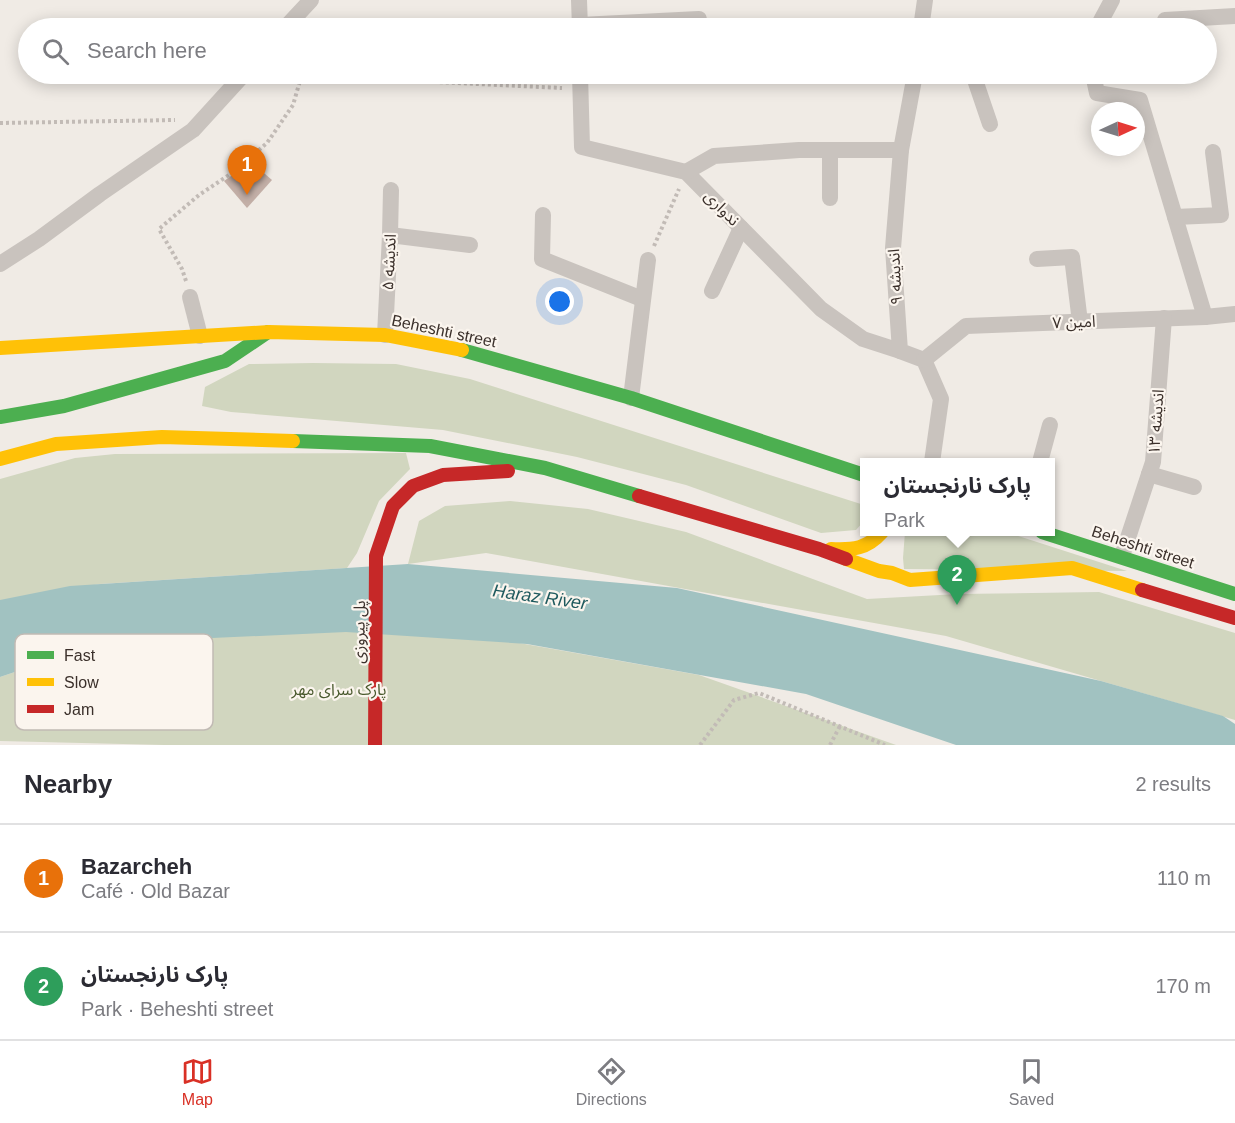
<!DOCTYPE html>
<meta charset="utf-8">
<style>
:root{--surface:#fff;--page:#f7f7f7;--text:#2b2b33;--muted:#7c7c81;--line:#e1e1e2;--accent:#d93025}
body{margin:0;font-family:Helvetica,"Noto Sans Arabic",sans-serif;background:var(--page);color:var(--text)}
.compass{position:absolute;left:1091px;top:102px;width:54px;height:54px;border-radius:50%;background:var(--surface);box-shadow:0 3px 15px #0003;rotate:86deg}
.you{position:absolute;left:560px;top:302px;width:21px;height:21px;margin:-15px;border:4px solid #fff;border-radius:50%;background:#1a73e8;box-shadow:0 0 0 9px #1a73e833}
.badge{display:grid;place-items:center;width:39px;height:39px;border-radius:50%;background:var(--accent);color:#fff;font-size:20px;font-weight:700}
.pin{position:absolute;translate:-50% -50px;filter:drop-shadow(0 2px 3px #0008)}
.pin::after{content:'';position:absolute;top:32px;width:21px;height:18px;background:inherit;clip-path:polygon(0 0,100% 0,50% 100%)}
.popup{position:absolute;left:860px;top:458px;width:195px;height:78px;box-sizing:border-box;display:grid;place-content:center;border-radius:0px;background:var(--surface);filter:drop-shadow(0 2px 4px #0005);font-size:20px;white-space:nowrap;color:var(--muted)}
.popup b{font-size:22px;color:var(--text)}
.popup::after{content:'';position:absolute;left:50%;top:100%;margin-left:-12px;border:12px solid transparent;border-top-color:var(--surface)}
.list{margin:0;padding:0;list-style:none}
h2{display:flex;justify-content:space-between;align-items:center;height:78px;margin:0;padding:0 24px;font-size:26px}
h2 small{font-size:20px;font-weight:400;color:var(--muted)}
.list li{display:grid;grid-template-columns:39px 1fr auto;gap:18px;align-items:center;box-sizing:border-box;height:108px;padding:0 24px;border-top:2px solid var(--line)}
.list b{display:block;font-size:22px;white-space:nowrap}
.list p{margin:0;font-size:20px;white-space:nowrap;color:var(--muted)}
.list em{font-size:20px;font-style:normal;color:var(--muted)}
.icon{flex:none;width:33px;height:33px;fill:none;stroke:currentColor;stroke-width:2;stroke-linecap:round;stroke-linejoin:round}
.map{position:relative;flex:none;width:1235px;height:745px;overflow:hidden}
.search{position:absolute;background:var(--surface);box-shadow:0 3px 15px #0003;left:18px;right:18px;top:18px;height:66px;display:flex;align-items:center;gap:15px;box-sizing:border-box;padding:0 21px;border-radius:33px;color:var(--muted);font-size:22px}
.sheet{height:294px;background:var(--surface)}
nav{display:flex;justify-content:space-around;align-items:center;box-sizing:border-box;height:84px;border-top:2px solid var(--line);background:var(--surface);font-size:16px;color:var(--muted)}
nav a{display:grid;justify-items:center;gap:3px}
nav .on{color:var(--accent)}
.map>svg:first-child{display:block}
</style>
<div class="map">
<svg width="1235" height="745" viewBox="0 0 1235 745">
<rect width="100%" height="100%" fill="#f0ebe5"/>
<g fill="#d1d6bf">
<path d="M313 363 396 364 470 379 864 505V521L856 530 821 533 686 485 577 457 443 430 231 412 202 406 205 387 249 364Z"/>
<path d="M406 453 410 469 379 501 357 553 347 568 100 584 0 602V479L75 458 115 454Z"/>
<path d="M510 501 588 509 686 532 867 599 958 594 1099 592 1235 633V720L946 636 486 553 408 564 419 521 445 506Z"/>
<path d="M905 532H1006L1127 571 904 569 903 558Z"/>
<path d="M316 631 463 633 699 675 896 745H164L0 741V677L101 643Z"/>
</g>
<path fill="#a1c2c1" d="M408 564 677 588 1101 681 1223 716 1235 724V745H956L806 694 527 644 346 632 101 643 0 677V600L70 586Z"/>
<path fill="#c3afa7" d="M251 162 272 180 247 208 224 181Z"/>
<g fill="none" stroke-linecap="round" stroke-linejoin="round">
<g stroke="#c2bbb6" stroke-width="4" stroke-dasharray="3 3" stroke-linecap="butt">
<path d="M374 79 562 88"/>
<path d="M0 123 175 120"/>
<path d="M654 246 679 189"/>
<path d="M186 281 182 269 159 229 199 195 232 173 267 143 293 105 302 74"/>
<path d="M700 745 734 700 759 693 885 745"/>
<path d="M830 745 840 726"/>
</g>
<g stroke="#c9c3be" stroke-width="16">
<path d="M579 0 580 28"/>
<path d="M1165 20 1235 16"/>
<path d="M580 25 699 19"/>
<path d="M285 28 311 0"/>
<path d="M921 28 925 0"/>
<path d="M1097 28 1112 0"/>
<path d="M580 74 582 147 686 172 821 309 863 339 900 351"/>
<path d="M915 74 901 150 893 248 900 351 924 360 941 399 932 462"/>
<path d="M973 74 990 124"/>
<path d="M1093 74 1097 93 1140 100 1205 317"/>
<path d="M830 150V198"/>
<path d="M686 172 714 156 799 150H901"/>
<path d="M543 215 542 259 642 299"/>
<path d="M1175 217 1221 215 1213 152"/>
<path d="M390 235 470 245"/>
<path d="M1037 259 1072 257 1080 322"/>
<path d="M0 264 39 239 100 194 193 130 244 74"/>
<path d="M712 291 741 228"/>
<path d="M190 297 200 336"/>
<path d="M385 335 390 235 391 190"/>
<path d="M924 360 966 326 1205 317 1235 314"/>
<path d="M631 398 648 260"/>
<path d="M1040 462 1050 425"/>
<path d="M1149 474 1194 487"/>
<path d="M1122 556 1153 462 1164 318"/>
</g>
<g stroke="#4caf50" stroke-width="14">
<path d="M462 350 631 398 864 475"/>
<path d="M0 417 64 406 225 361 268 332"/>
<path d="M293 441 430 446 545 468 639 496"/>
<path d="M1042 532 1235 594"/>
</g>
<g stroke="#ffc107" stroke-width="14">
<path d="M0 348 269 332 385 335 462 350"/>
<path d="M0 459 56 444 162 437 293 441"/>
<path d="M831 549C853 550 867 549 882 532"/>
<path d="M846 559 879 571 892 573 910 580 1072 568 1142 590"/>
</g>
<g stroke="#c62828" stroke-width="14">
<path d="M639 496 819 549 846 559"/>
<path d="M1142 590 1235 618"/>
<path d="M375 745 376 556 393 506 413 486 443 475 508 471"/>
</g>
</g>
<g text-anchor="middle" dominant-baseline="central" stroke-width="4.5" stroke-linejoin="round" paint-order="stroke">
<g font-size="16" fill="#3b302b" stroke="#fbf5ee">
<text transform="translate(722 208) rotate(45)">ندواری</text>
<text transform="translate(389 262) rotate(-87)">اندیشه ۵</text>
<text transform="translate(895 277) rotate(-93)">اندیشه ۹</text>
<text transform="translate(1074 322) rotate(-2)">امین ۷</text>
<text transform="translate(444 331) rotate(12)">Beheshti street</text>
<text transform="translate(1156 422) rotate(-86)">اندیشه ۱۳</text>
<text transform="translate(1143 547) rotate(18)">Beheshti street</text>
<text transform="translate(359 632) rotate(-89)">پل پیروزی</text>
</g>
<g font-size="16" fill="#4a5a2e" stroke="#fbf5ee">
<text x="339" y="689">پارک سرای مهر</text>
</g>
<g font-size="18" font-style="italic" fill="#1f5a5e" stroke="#fbf5ee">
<text transform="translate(540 597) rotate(8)">Haraz River</text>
</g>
</g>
<rect x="15" y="634" width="198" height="96" rx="9" fill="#fbf5ee" stroke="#c1bab4" stroke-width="1.5"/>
<rect x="27" y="651" width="27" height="8" fill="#4caf50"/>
<rect x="27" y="678" width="27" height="8" fill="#ffc107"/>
<rect x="27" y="705" width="27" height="8" fill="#c62828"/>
<g font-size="16" fill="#3b302b">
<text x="64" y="661">Fast</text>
<text x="64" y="688">Slow</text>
<text x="64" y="715">Jam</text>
</g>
</svg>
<svg class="compass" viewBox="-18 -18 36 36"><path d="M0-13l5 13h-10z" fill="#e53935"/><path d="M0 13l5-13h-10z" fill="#7c7c81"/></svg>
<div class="you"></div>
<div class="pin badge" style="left:247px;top:195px;background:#e8710a">1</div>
<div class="pin badge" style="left:957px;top:605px;background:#2e9e5b">2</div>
<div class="popup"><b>پارک نارنجستان</b>Park</div>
<div class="search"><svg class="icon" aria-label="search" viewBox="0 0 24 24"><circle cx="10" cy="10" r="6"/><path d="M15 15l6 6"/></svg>Search here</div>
</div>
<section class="sheet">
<h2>Nearby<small>2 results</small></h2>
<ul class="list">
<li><span class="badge" style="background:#e8710a">1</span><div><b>Bazarcheh</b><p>Café · Old Bazar</p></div><em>110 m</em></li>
<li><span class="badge" style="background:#2e9e5b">2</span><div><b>پارک نارنجستان</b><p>Park · Beheshti street</p></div><em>170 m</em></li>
</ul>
</section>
<nav>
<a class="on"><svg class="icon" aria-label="map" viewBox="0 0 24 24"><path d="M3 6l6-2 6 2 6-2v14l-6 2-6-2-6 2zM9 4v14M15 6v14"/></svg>Map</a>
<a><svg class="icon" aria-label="directions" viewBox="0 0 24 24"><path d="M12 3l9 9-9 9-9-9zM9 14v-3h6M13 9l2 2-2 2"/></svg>Directions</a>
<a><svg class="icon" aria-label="saved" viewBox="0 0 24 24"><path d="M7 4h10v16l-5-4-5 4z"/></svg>Saved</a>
</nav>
